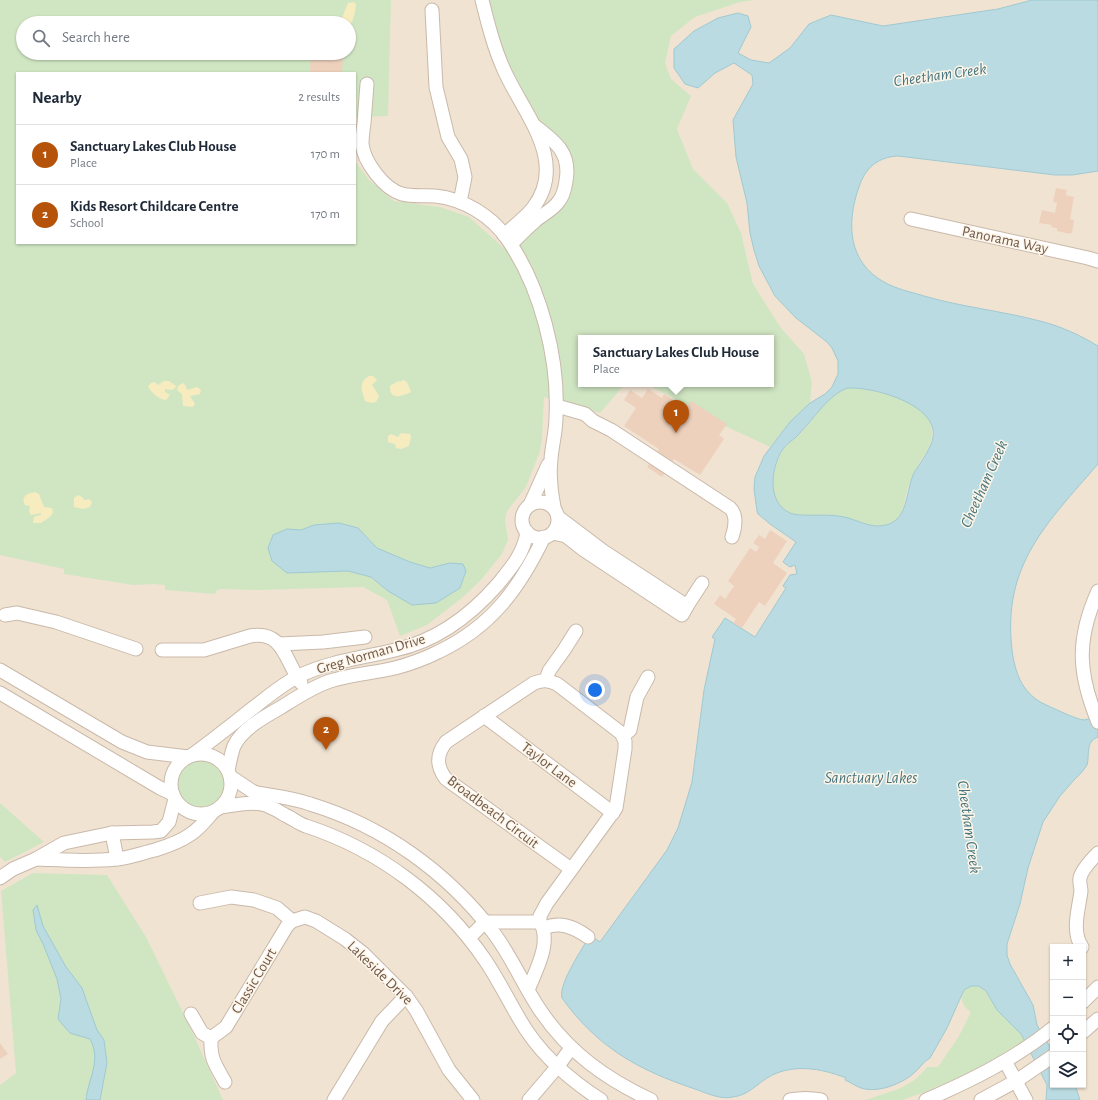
<!DOCTYPE html>
<meta charset="utf-8">
<style>
:root{--surface:#fff;--page:#f6f6f7;--text:#1f2937;--muted:#747a83;--line:#e0e1e3;--accent:#b45309}
body{margin:0;font-family:"Alegreya Sans",sans-serif;background:var(--page);color:var(--text)}
.controls{position:absolute;right:12px;bottom:12px;display:grid;overflow:hidden;border-radius:0px;box-shadow:0 1px 3px #0004}
.controls button{width:36px;height:36px;display:grid;place-items:center;padding:0;border:0;border-bottom:1px solid var(--line);background:var(--surface);color:var(--text);font:20px sans-serif}
.you{position:absolute;left:595px;top:690px;width:14px;height:14px;margin:-10px;border:3px solid #fff;border-radius:50%;background:#1a73e8;box-shadow:0 0 0 6px #1a73e833}
.badge{display:grid;place-items:center;width:26px;height:26px;border-radius:50%;background:var(--accent);color:#fff;font-size:13px;font-weight:700}
.pin{position:absolute;translate:-50% -33px;filter:drop-shadow(0 1px 2px #0008)}
.pin::after{content:'';position:absolute;top:21px;width:14px;height:12px;background:inherit;clip-path:polygon(0 0,100% 0,50% 100%)}
.popup{position:absolute;left:578px;top:335px;width:196px;height:52px;box-sizing:border-box;display:grid;place-content:center;border-radius:0px;background:var(--surface);filter:drop-shadow(0 1px 3px #0005);font-size:13px;white-space:nowrap;color:var(--muted)}
.popup b{font-size:15px;color:var(--text)}
.popup::after{content:'';position:absolute;left:50%;top:100%;margin-left:-8px;border:8px solid transparent;border-top-color:var(--surface)}
.list{margin:0;padding:0;list-style:none}
h2{display:flex;justify-content:space-between;align-items:center;height:52px;margin:0;padding:0 16px;font-size:17px}
h2 small{font-size:13px;font-weight:400;color:var(--muted)}
.list li{display:grid;grid-template-columns:26px 1fr auto;gap:12px;align-items:center;box-sizing:border-box;height:60px;padding:0 16px;border-top:1px solid var(--line)}
.list b{display:block;font-size:15px;white-space:nowrap}
.list p{margin:0;font-size:13px;white-space:nowrap;color:var(--muted)}
.list em{font-size:13px;font-style:normal;color:var(--muted)}
.icon{flex:none;width:22px;height:22px;fill:none;stroke:currentColor;stroke-width:2;stroke-linecap:round;stroke-linejoin:round}
.map{position:relative;flex:none;width:1098px;height:1100px;overflow:hidden}
.search{position:absolute;background:var(--surface);box-shadow:0 1px 3px #0004;left:16px;top:16px;width:340px;height:44px;display:flex;align-items:center;gap:10px;box-sizing:border-box;padding:0 14px;border-radius:22px;color:var(--muted);font-size:15px}
.panel{position:absolute;background:var(--surface);box-shadow:0 1px 3px #0004;left:16px;top:72px;width:340px;height:172px;border-radius:0px}
.map>svg:first-child{display:block}
</style>
<div class="map">
<svg width="1098" height="1100" viewBox="0 0 1098 1100">
<rect width="100%" height="100%" fill="#faf1e3"/>
<path fill="#f1e3d2" fill-rule="evenodd" d="M0 0H1098V1100H0ZM23 23H349V53H23ZM17 73H355V243H17ZM581 338H771V384H581ZM1053 947H1083V1085H1053Z"/>
<g fill="#d0e6c3" fill-rule="evenodd">
<path d="M0 0H391L388 116 356 117 355 127V73H17V243H355V161L369 180 394 201 440 207 469 217 505 249 524 237 565 202 570 170C549 140 526 110 511 76 501 51 494 26 488 0H756L740 2 695 17 671 36 665 63 671 79 691 96 677 129 693 169 727 203 741 233 753 284 781 328 804 354 812 382 810 403 790 422 770 447 721 424 647 384H771V338H581V384H625L600 413 544 397 542 438 540 451 526 487 507 511 505 520 508 540 502 554 480 581 463 597 427 625 400 636 387 600 363 587 257 590 222 589 217 590 215 594 165 590V585L153 584 133 585 64 574V569L0 555ZM23 23H349V53H23ZM287 529 367 537 377 548 410 562 430 568 450 563 466 571 460 588 436 603 388 591 371 577 348 571H322Z"/>
<path d="M854 387C882 393 945 403 930 444 929 450 925 455 921 460 917 468 913 476 909 484 904 498 906 516 890 524 874 531 854 518 838 516 826 514 799 517 790 513 781 509 776 502 774 492 771 478 775 465 782 452 786 444 794 439 801 433 814 419 824 401 840 391 844 388 849 388 854 387Z"/>
<path d="M202 760C252 771 207 834 181 797 169 779 184 762 202 760Z"/>
<path d="M0 803 44 842 5 862 0 857Z"/>
<path d="M33 873 107 875 146 937 189 1025 223 1100H0V1085L16 1073 1 891Z"/>
<path d="M975 985 983 987 997 1010 1021 1034 1024 1041 972 1072 922 1093 902 1100H866C889 1091 911 1089 927 1067H938L959 1036 971 1012C958 1004 958 988 975 985Z"/>
</g>
<g fill="#f7ecc0">
<path d="M354 2 356 4C355 13 354 19 349 27V23H340L348 3Z"/>
<path d="M369 376H373L377 380 372 385 379 396 376 402 371 403 365 401C362 391 358 382 369 376Z"/>
<path d="M403 380 407 382 411 392C403 396 389 401 390 386L398 381 400 382Z"/>
<path d="M164 381H169L176 386 175 388 172 390 165 389V392L170 395 166 400C160 400 150 392 148 386L151 383 155 382 158 385Z"/>
<path d="M183 383 186 386 187 390 197 387 201 390 200 394 190 396 195 404 193 407 183 406 182 394 177 390 178 386Z"/>
<path d="M401 433 410 434 411 437 409 446 401 449 396 448 395 444 388 442V436L391 434 398 437Z"/>
<path d="M35 492 39 494 44 507 52 508 53 512 51 516 41 523H33L34 517 41 515V513L31 515 29 511 30 506 25 505C20 497 28 493 35 492Z"/>
<path d="M78 495 82 497 84 500H86L89 499 92 502 90 507 83 509 74 507V498Z"/>
</g>
<g fill="#b9dbe1" stroke="#a0c9d2" fill-rule="evenodd">
<path d="M1032 0H1098V171L1072 175H1055L898 156C878 157 865 168 859 187 846 223 848 262 884 282 896 289 911 292 924 296 962 307 1002 311 1040 321 1060 326 1080 335 1098 346V464C1047 523 1002 565 1012 650 1015 672 1021 691 1042 703 1049 706 1077 720 1084 720 1089 719 1094 717 1098 715V737C1085 742 1090 754 1087 765L1082 772 1074 780 1060 796 1043 822 1028 868 1020 904 1007 944V955L1010 964 1033 1005 1037 1025 1053 1052V1085H1075L1080 1100H1046L1047 1085 1045 1081 1021 1034 997 1010 986 991 979 986H971L964 990 947 1028 930 1058C923 1062 920 1068 914 1073 903 1083 881 1092 865 1089 858 1088 852 1083 845 1080L846 1078C821 1068 791 1063 767 1078 756 1085 748 1095 733 1097 721 1100 706 1093 695 1089 638 1070 597 1047 562 998 558 984 583 948 590 935L600 942 667 850 678 828 692 782 704 690 715 639 712 637 725 618 755 637 786 588 783 586 790 575 797 574 795 565 790 567 783 562 796 542 770 524 758 514 757 511 754 489 755 477 764 456 790 422 810 403 825 394 832 387 838 374V361L832 348 827 342 796 318 775 296 759 266 754 250 750 233 747 203 736 157 733 120 753 84 752 75 734 63 715 73 698 88 685 84 674 68V49L694 31 718 18 738 13 748 16 751 27 738 53 751 60 769 63 790 48 809 24 831 15 883 26 998 9ZM848 388C873 387 927 402 933 429 936 444 921 461 914 473 907 487 908 510 896 520 890 525 883 526 876 526 863 525 851 517 838 516 826 514 799 517 790 513 766 502 771 467 783 449 786 444 792 441 796 437 811 423 829 393 848 388Z"/>
<path d="M339 523 358 528 377 548 410 562 430 568 450 563 463 564 466 571 460 588 436 603 412 605 388 591 371 577 348 571 287 573 272 561 268 548 273 535 287 529 301 530 314 525Z"/>
<path d="M37 905 43 926 66 967 82 988 97 1030 104 1040 107 1063 100 1100H86C88 1078 102 1061 90 1039L70 1033 58 1019 61 999 57 979 43 944 36 930 33 910Z"/>
</g>
<g fill="#edd1bd">
<path d="M311 54 343 56 342 73H310Z"/>
<path d="M1056 188 1067 190 1066 195 1074 197 1070 219 1074 220 1072 233H1070V234L1057 231V228L1051 227 1052 225 1039 223 1042 210 1055 213 1057 203 1053 202Z"/>
<path d="M648 389 662 398 664 394 679 404 677 407 683 412 691 401 727 424 719 435 724 439 700 475 674 459 662 477 647 467 659 449 624 426 636 408 624 400 630 390 642 398Z"/>
<path d="M770 530 787 541 773 563 787 573 765 606 759 602 742 628 733 623 736 619 714 604 720 595 725 599 734 586 728 581 750 548 756 552 759 547 753 543 759 535 765 539Z"/>
<path d="M0 1043 8 1054 0 1059Z"/>
</g>
<g fill="none" stroke-linecap="round" stroke-linejoin="round">
<defs>
<g id="minor">
<path d="M482 0C488 24 494 48 504 70 523 113 569 161 533 208 525 218 514 226 504 235"/>
<path d="M432 10 436 87 448 137 461 159 465 177 460 202"/>
<path d="M367 84C366 97 365 110 364 123 363 130 362 138 362 144 364 162 384 189 402 194 413 197 424 195 435 196 464 199 492 216 508 240 541 288 559 359 556 417 556 432 552 445 551 459 549 475 551 491 554 507"/>
<path d="M911 219 1088 258 1098 261"/>
<path d="M511 244C519 236 527 228 535 221 543 214 553 210 559 201 563 196 565 188 566 181 571 153 556 142 535 126"/>
<path d="M557 406 585 414 593 421 611 430 730 508C737 515 735 528 732 537"/>
<circle cx="540" cy="520" r="18"/>
<path d="M530 505 548 465"/>
<path d="M553 533 566 536 584 550 682 615 687 606 603 551 558 517"/>
<path d="M1098 591C1076 640 1078 673 1098 722"/>
<path d="M687 606 702 583"/>
<path d="M5 615 17 613 56 622 136 649"/>
<path d="M279 644 323 642 365 637"/>
<path d="M162 650H204L250 636C284 630 285 661 301 683"/>
<path d="M0 670 122 742 147 752 188 757"/>
<path d="M546 680 549 671 564 650 576 631"/>
<path d="M0 693 160 788 173 794"/>
<path d="M484 716 613 813"/>
<path d="M623 736 630 730 637 697 648 677"/>
<circle cx="201" cy="784" r="30"/>
<path d="M192 755C214 739 235 722 257 705 270 695 284 683 299 676 330 661 363 658 395 650 436 641 471 615 498 584 511 568 524 553 527 532"/>
<path d="M228 770C230 762 231 754 234 746 242 729 264 717 280 708 296 698 312 687 330 681 352 674 374 673 395 668 410 664 424 659 438 652 491 627 519 589 544 537"/>
<path d="M231 777 252 791 257 793C275 796 293 798 310 804 383 826 447 872 493 932 512 957 523 985 540 1010 568 1052 606 1079 651 1100"/>
<path d="M221 807C235 805 252 801 266 805 273 808 279 811 285 815 292 818 299 824 306 826 379 850 442 897 485 960 498 979 508 1000 520 1020 539 1053 570 1080 601 1100"/>
<path d="M112 833 117 859"/>
<path d="M36 859C63 860 89 862 116 859 129 858 142 853 155 850 168 846 180 842 191 834 200 828 206 820 213 812"/>
<path d="M0 878 13 869 36 859 64 843 112 833 153 832 161 831 169 822 175 799"/>
<path d="M200 903 231 897 254 900 277 908 292 921 305 917 316 921 345 939 364 954 406 996 416 1010 449 1070 473 1100"/>
<path d="M540 922V916L547 903 616 808 625 749V741L621 733 557 684C548 680 543 680 534 683L446 742C436 755 436 766 446 779L571 869"/>
<path d="M544 928C560 921 574 927 588 937"/>
<path d="M469 938 485 922H540C552 942 536 970 528 990"/>
<path d="M1082 947C1071 931 1079 908 1081 891 1081 887 1079 882 1080 878 1082 869 1092 859 1098 853"/>
<path d="M1083 1002 1098 987"/>
<path d="M191 1014 202 1033 211 1038"/>
<path d="M1083 1032 1098 1019"/>
<path d="M211 1038 226 1027 287 926 292 921"/>
<path d="M211 1038C210 1059 215 1064 225 1082"/>
<path d="M1005 1061 1026 1100"/>
<path d="M334 1100 382 1021 406 996"/>
<path d="M529 1100 558 1066 571 1048"/>
<path d="M790 1100C801 1098 810 1098 821 1100"/>
<path d="M926 1100C970 1081 1015 1059 1053 1028"/>
<path d="M981 1100 1016 1081 1053 1056"/>
</g>
</defs>
<use href="#minor" stroke="#c9b9aa" stroke-width="15"/>
<use href="#minor" stroke="#fff" stroke-width="13"/>
</g>
<g text-anchor="middle" dominant-baseline="central" stroke-width="3" stroke-linejoin="round" paint-order="stroke">
<g font-size="15" fill="#6f594b" stroke="#fdf5e8">
<text transform="translate(1005 240) rotate(12)">Panorama Way</text>
<text transform="translate(371 654) rotate(-16)">Greg Norman Drive</text>
<text transform="translate(549 765) rotate(37)">Taylor Lane</text>
<text transform="translate(493 812) rotate(37)">Broadbeach Circuit</text>
<text transform="translate(380 973) rotate(44)">Lakeside Drive</text>
<text transform="translate(254 981) rotate(-59)">Classic Court</text>
</g>
<g font-size="16" font-style="italic" fill="#477681" stroke="#fdf5e8">
<text transform="translate(940 75) rotate(-8)">Cheetham Creek</text>
<text transform="translate(984 484) rotate(-66)">Cheetham Creek</text>
<text x="871" y="778">Sanctuary Lakes</text>
<text transform="translate(969 827) rotate(82)">Cheetham Creek</text>
</g>
</g>
</svg>
<div class="controls">
<button>+</button>
<button>−</button>
<button><svg class="icon" aria-label="locate" viewBox="0 0 24 24"><circle cx="12" cy="12" r="6"/><path d="M12 2v4M12 18v4M2 12h4M18 12h4"/></svg></button>
<button><svg class="icon" aria-label="layers" viewBox="0 0 24 24"><path d="M12 4l9 5-9 5-9-5zM3 14l9 5 9-5"/></svg></button>
</div>
<div class="you"></div>
<div class="pin badge" style="left:676px;top:433px">1</div>
<div class="popup"><b>Sanctuary Lakes Club House</b>Place</div>
<div class="pin badge" style="left:326px;top:750px">2</div>
<div class="search"><svg class="icon" aria-label="search" viewBox="0 0 24 24"><circle cx="10" cy="10" r="6"/><path d="M15 15l6 6"/></svg>Search here</div>
<section class="panel">
<h2>Nearby<small>2 results</small></h2>
<ul class="list">
<li><span class="badge">1</span><div><b>Sanctuary Lakes Club House</b><p>Place</p></div><em>170 m</em></li>
<li><span class="badge">2</span><div><b>Kids Resort Childcare Centre</b><p>School</p></div><em>170 m</em></li>
</ul>
</section>
</div>
